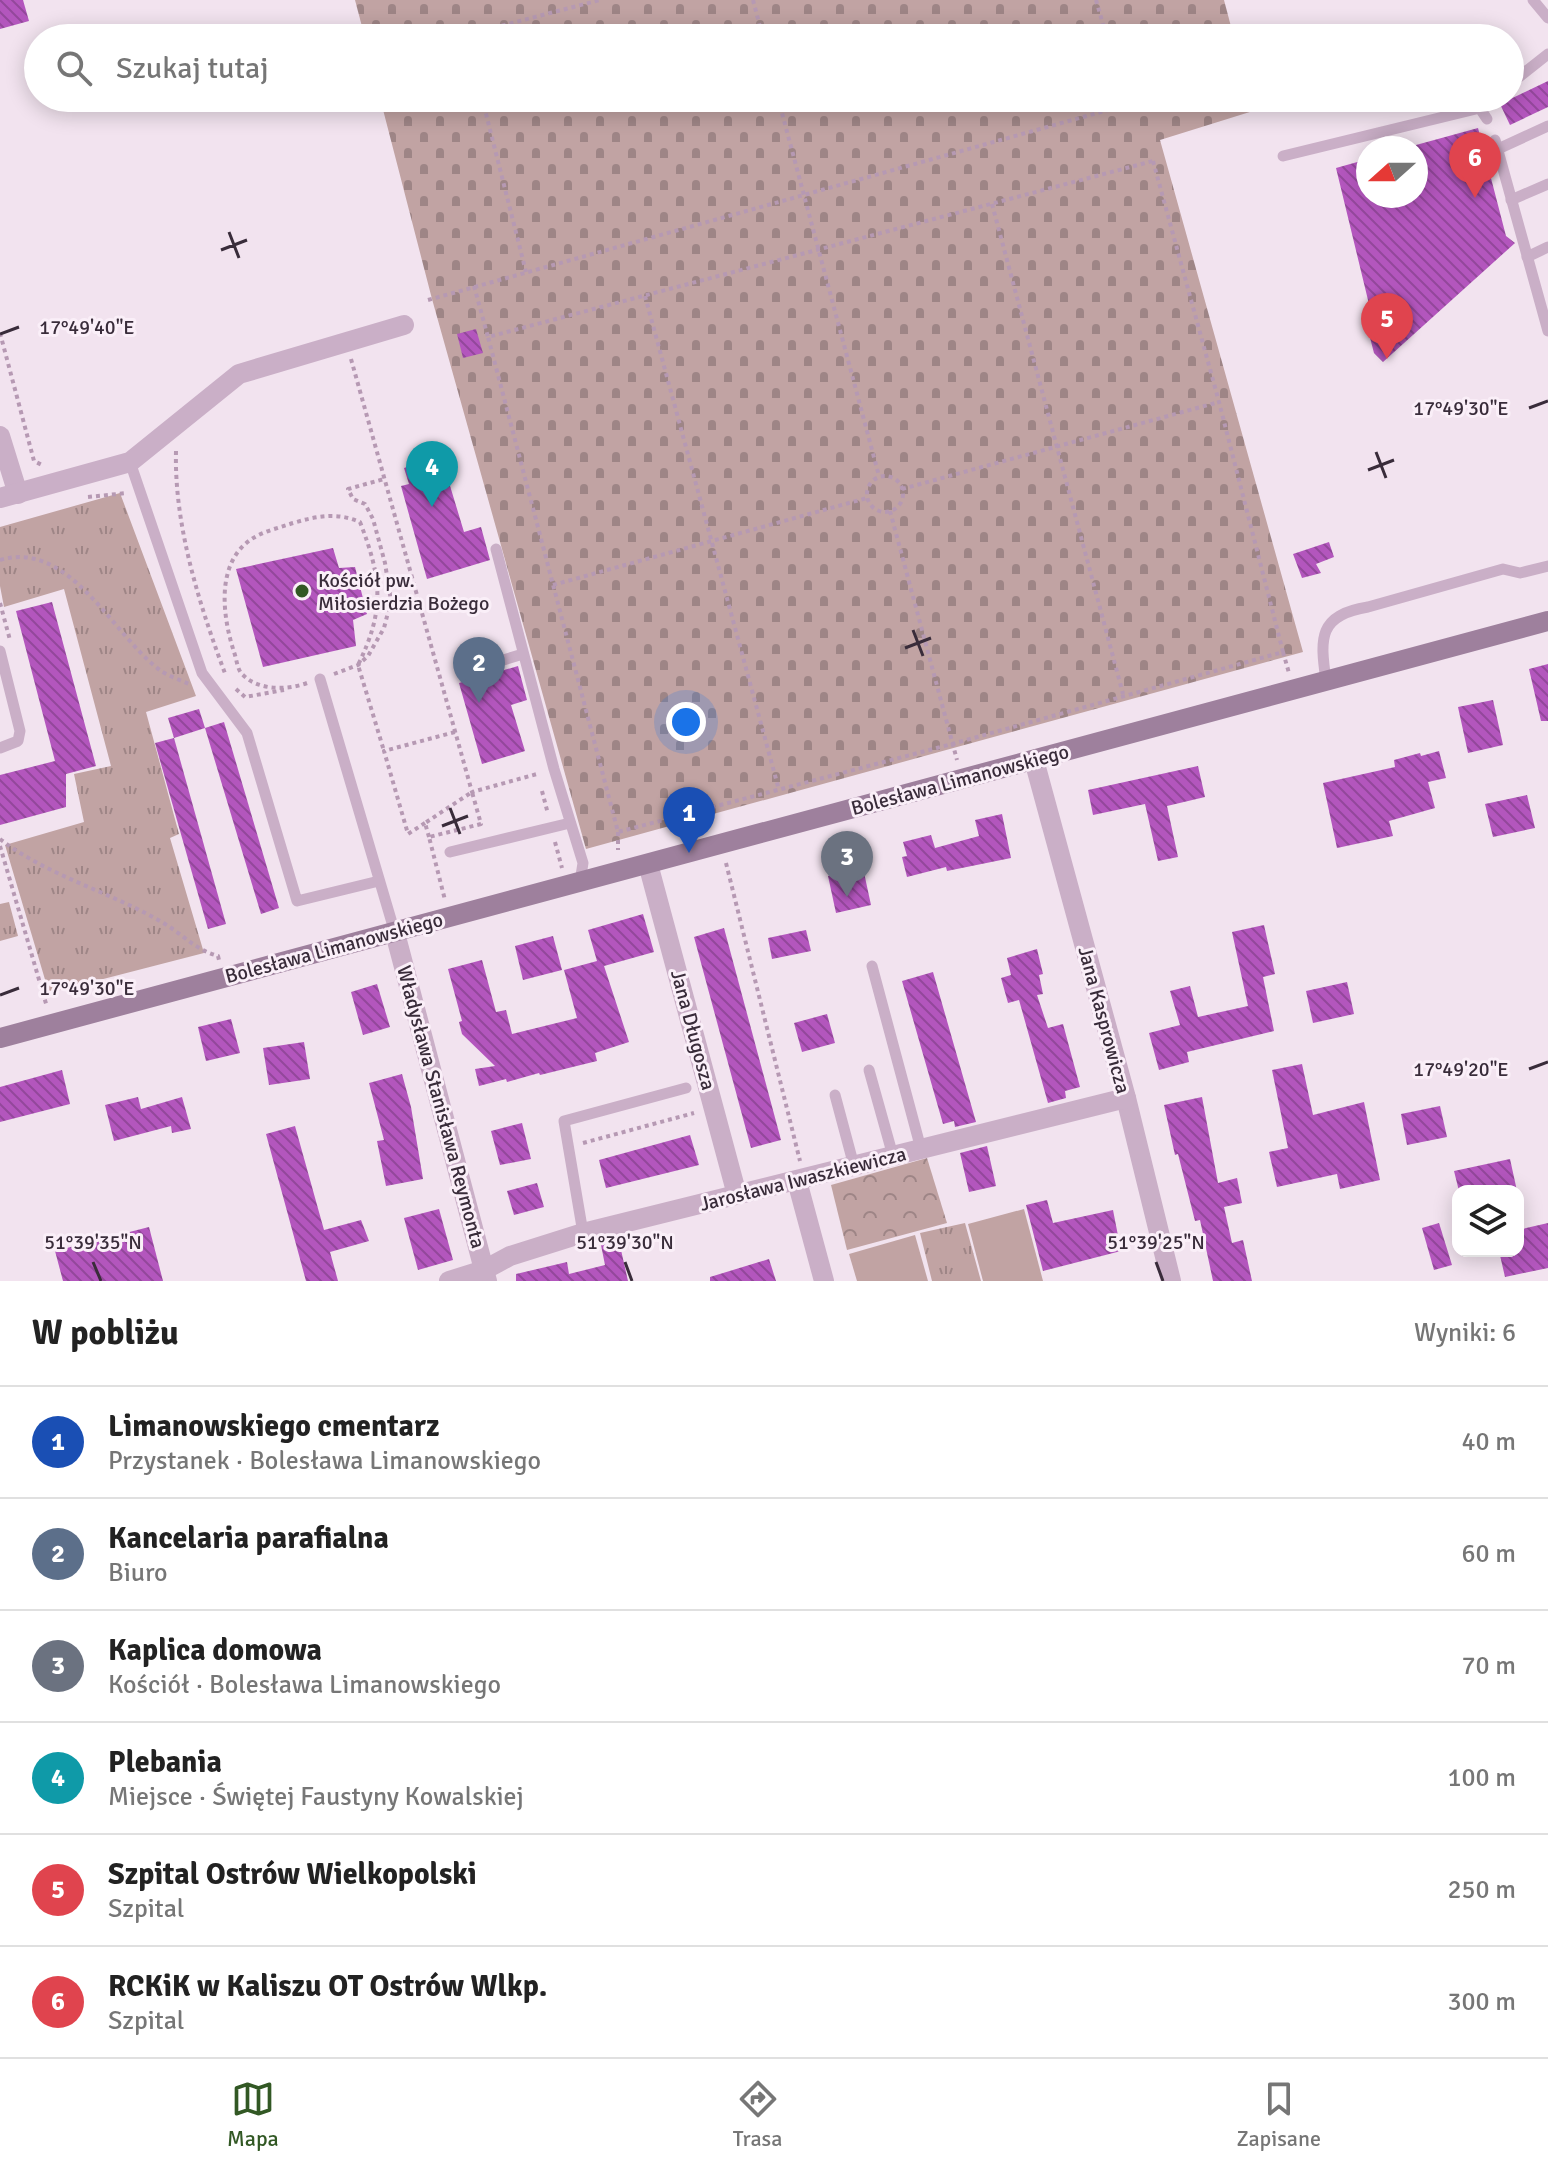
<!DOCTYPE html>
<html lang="pl">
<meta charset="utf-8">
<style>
:root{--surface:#fff;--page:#f2f2f2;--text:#222;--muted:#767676;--line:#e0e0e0;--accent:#325824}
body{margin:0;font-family:Signika,sans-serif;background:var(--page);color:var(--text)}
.controls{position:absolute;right:24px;bottom:24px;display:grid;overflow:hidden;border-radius:16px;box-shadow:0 4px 20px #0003}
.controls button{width:72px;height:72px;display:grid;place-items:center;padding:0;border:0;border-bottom:2px solid var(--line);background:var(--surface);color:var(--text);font:40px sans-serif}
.compass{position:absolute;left:1356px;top:136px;width:72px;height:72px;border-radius:50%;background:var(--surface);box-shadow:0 4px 20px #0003;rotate:249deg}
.you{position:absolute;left:686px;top:722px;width:28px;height:28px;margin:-20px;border:6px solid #fff;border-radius:50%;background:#1a73e8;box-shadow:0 0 0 12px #1a73e833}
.badge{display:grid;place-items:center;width:52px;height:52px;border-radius:50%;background:var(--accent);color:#fff;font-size:26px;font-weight:700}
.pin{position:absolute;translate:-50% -66px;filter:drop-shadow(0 2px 4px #0008)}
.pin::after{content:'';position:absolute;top:42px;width:28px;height:24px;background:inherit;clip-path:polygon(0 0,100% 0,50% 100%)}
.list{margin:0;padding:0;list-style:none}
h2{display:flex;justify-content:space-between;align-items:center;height:104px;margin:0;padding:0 32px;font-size:34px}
h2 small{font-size:26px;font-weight:400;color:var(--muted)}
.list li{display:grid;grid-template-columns:52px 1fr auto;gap:24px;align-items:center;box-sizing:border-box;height:112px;padding:0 32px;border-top:2px solid var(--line)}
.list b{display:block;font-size:30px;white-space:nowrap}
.list p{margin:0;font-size:26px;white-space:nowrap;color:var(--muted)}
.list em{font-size:26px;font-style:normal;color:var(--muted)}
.icon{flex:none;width:44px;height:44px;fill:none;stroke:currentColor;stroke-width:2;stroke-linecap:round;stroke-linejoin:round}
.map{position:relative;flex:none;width:1548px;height:1281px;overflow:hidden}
.search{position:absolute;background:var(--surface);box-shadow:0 4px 20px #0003;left:24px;right:24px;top:24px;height:88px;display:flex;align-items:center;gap:20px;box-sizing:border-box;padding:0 28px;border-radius:44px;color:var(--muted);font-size:30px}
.sheet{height:776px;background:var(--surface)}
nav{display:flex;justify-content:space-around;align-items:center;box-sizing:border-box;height:112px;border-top:2px solid var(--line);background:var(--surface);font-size:22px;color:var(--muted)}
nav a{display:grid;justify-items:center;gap:4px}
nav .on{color:var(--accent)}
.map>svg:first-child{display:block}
</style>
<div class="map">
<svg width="1548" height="1281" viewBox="0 0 1548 1281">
<defs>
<pattern id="grass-tufts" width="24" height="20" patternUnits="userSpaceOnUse" patternTransform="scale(2)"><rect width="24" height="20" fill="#c1a3a3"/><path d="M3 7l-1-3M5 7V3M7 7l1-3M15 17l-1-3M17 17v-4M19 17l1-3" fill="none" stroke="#9e8586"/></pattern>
<pattern id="cemetery-stones" width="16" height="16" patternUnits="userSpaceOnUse" patternTransform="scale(2)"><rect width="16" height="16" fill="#c1a3a3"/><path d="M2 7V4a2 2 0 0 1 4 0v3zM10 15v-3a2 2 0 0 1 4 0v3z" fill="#9e8586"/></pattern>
<pattern id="park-crowns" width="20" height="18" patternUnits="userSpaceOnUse" patternTransform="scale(2)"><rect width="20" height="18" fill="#c1a3a3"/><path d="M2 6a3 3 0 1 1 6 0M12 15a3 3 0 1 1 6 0" fill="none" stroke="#9e8586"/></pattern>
<pattern id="building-back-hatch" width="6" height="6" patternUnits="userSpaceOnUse" patternTransform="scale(2)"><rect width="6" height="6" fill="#b356bd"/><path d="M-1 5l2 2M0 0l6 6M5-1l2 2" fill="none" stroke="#93479b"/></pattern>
</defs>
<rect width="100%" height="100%" fill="#f2e3ef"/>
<g fill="url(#grass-tufts)">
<path d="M120 493 196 696 146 712 179 834 170 838 204 953 49 993 5 845 84 822 74 774 111 766 64 589 4 607 0 586V527Z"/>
<path d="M9 902 18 936 0 941V904Z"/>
<path d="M965 1223 981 1281H932L920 1233Z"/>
</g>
<g fill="url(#cemetery-stones)">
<path d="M355 0H1224L1234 38H365Z"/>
<path d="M380 98H1250L1253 111 1160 140 1303 652 586 849 432 299Z"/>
</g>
<path fill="url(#park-crowns)" d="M927 1158 947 1223 847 1250 831 1185Z"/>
<g fill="#c1a3a3">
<path d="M1024 1209 1043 1281H983L968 1224Z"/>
<path d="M915 1235 928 1281H857L849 1254Z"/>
</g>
<g fill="url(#building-back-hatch)">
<path d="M0 0H23L29 21 0 29Z"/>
<path d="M1548 81V107L1510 125 1500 104Z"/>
<path d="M1478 128 1506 236 1515 243 1383 362 1374 353 1368 330V300L1336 168 1368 159V196H1416V145Z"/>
<path d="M476 329 483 353 463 358 457 334Z"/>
<path d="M441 456 464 532 481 527 490 560 427 579 401 486 409 484 404 468Z"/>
<path d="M1329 542 1334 557 1316 564 1321 573 1302 578 1293 554Z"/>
<path d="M333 548 339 568 355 567 367 614 353 620 356 646 263 667 236 569Z"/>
<path d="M52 602 96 766 66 774V807L0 825V775L55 761 16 611Z"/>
<path d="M1548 664V721H1541L1529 669Z"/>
<path d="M518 666 527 700 511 705 525 751 482 764 459 683Z"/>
<path d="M1493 700 1503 745 1468 753 1458 707Z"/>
<path d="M199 709 205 728 174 738 168 718Z"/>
<path d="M224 722 279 908 261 914 205 728Z"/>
<path d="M174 738 226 924 208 929 155 743Z"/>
<path d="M1439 751 1446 778 1428 782 1435 808 1389 821 1393 836 1337 848 1323 783 1395 767 1394 760 1420 753 1421 756Z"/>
<path d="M1198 766 1205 797 1167 806 1178 857 1158 861 1145 804 1093 815 1088 790Z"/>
<path d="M1527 795 1535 828 1493 837 1485 804Z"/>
<path d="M1002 814 1011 858 947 871 946 867 907 877 902 857 907 856 903 842 931 835 935 848 979 836 975 820Z"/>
<path d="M863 868 871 905 836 913 828 876Z"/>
<path d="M643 914 654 952 604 966 629 1042 595 1053 597 1061 540 1075 539 1073 507 1082 506 1079 479 1086 475 1069 495 1066 462 1034 459 1022 462 1021 448 969 482 960 496 1012 506 1010 512 1034 577 1018 564 970 597 961 588 930Z"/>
<path d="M1264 925 1275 974 1263 977 1274 1031 1187 1052 1189 1062 1159 1070 1149 1033 1180 1025 1170 991 1190 986 1198 1017 1248 1006 1232 932Z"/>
<path d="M724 928 781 1140 751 1148 694 937Z"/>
<path d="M806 930 811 951 772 959 768 938Z"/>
<path d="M553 936 562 970 523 980 515 946Z"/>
<path d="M1037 949 1043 974 1039 975 1043 994 1037 995 1048 1028 1063 1024 1080 1087 1065 1091 1066 1098 1048 1103 1019 1000 1008 1003 1001 978 1011 975 1007 958Z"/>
<path d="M933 972 976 1122 955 1127 954 1121 943 1124 902 981Z"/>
<path d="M1347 982 1354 1014 1313 1023 1306 991Z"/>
<path d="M377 984 390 1027 363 1035 351 992Z"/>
<path d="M827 1014 835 1043 802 1052 794 1023Z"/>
<path d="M231 1019 240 1053 206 1061 198 1027Z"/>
<path d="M304 1042 310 1079 269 1085 263 1048Z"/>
<path d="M1302 1064 1313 1115 1364 1102 1380 1180 1340 1189 1337 1174 1277 1187 1269 1152 1288 1148 1272 1070Z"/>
<path d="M62 1070 70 1104 0 1122V1087Z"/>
<path d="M402 1074 411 1107 423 1179 386 1186 377 1141 384 1140 369 1083Z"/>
<path d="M138 1097 141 1109 182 1097 191 1129 172 1133 171 1126 114 1141 105 1105Z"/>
<path d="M1202 1097 1218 1183 1237 1178 1242 1203 1224 1207 1232 1243 1243 1240 1252 1281H1213L1200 1220 1195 1221 1178 1154 1175 1155 1164 1105Z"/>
<path d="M1440 1106 1447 1137 1407 1145 1401 1114Z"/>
<path d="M522 1123 531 1159 500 1165 491 1131Z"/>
<path d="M295 1126 324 1230 361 1220 369 1241 330 1252 338 1281H306L266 1134Z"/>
<path d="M690 1135 699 1165 606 1188 599 1160Z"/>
<path d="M987 1146 996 1186 969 1192 960 1153Z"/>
<path d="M1510 1159 1517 1191H1459L1454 1171Z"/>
<path d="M537 1183 544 1207 514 1215 507 1191Z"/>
<path d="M1047 1200 1053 1223 1113 1210 1121 1251 1043 1271 1026 1205Z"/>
<path d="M439 1209 453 1260 418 1270 404 1218Z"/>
<path d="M1439 1223 1452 1265 1434 1270 1422 1228Z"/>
<path d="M1548 1223V1268L1505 1277 1499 1251H1518V1230Z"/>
<path d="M149 1227 163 1281H63L55 1251Z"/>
<path d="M619 1241 628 1281H516V1274L567 1262 569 1274 605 1265 601 1245Z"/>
<path d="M769 1259 776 1281H710V1277Z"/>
</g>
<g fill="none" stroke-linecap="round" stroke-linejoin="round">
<g stroke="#b699b3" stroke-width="4" stroke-dasharray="4 4" stroke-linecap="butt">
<path d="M753 0 763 38"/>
<path d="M1096 0 1107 38"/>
<path d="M466 38V35L600 0"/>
<path d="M482 98 526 272"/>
<path d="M778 98 879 476"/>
<path d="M1153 161 1219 402 1283 652 952 744 618 832 488 337Z"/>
<path d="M992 204 1123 694"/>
<path d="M474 286 488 337"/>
<path d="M645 296 779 790"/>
<path d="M428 300 1126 105 1124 98"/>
<path d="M0 333 34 461 42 465"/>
<path d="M351 359 472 792 537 774"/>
<path d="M176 451C174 526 200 607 226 676"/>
<circle cx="885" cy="494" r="18"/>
<path d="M902 489 1219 402"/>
<path d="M88 497 127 493"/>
<path d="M890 511 957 760"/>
<path d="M0 560C70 539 113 636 161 671 169 676 180 680 189 684"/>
<path d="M553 585 867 498"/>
<path d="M0 603 10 640"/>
<path d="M1283 652 1289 673"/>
<path d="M334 674 358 665 368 656 384 628 391 601 385 563 373 519 365 504 353 499 348 489 384 479"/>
<path d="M307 683C288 690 259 691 243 675 237 670 237 660 234 652 224 621 216 573 243 546 257 532 276 529 293 523 317 516 337 512 360 522 382 579 385 610 358 665L384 751"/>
<path d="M236 689 245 697 284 690"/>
<path d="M542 791 548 814"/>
<path d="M425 823 408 834 384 751 455 732"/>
<path d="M618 832V850"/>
<path d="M429 837 425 823 472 792 481 824 429 837 445 900"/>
<path d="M0 839C49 877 112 892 165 924 185 936 194 949 218 956L219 960"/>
<path d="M555 842 562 868"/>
<path d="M0 846 47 1007"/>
<path d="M726 863 800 1161"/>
<path d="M583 1143 694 1113"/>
</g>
<g stroke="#caafc7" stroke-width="11">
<path d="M1533 0 1548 18"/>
<path d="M1424 34 1427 38"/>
<path d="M1510 84 1548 54"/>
<path d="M1473 98 1487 119"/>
<path d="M1495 140 1548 331"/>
<path d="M1498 149 1548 126"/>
<path d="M1283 156 1480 108 1493 98"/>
<path d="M1511 200 1548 184"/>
<path d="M1527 257 1548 247"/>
<path d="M130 462 202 673 247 733 297 901 379 881"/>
<path d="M496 549 554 769 583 863 580 882"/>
<path d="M0 651 20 731 18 741 0 748"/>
<path d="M464 672 523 654"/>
<path d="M320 679 395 933"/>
<path d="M1326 681C1320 638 1318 615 1368 607L1503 569 1520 573 1548 566"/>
<path d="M450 852 570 823"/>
<path d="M872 966 921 1149"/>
<path d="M869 1070 893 1156"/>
<path d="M835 1095 854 1166"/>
<path d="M583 1233 564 1121 686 1088"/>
</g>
<g stroke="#caafc7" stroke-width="20">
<path d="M0 436 18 494"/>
<path d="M0 498 130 462 239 374 404 325"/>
<path d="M1034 760 1126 1098 1171 1281"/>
<path d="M648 864 737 1195"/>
<path d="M395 933 487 1281"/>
<path d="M797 1181 824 1281"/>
<path d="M449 1281 484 1270 510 1256 583 1233 1126 1098"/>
</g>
<path stroke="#9e809d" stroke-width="20" d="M0 1038 1548 621"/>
</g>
<path fill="none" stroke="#392c3a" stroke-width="3" d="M229 232 239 258M221 250 247 240M0 334 19 327M1529 408 1548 401M1376 452 1386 478M1368 470 1394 460M913 630 923 656M905 648 931 638M450 808 460 834M442 826 468 816M0 995 19 988M1529 1069 1548 1062M93 1262 101 1281M625 1262 632 1281M1156 1262 1163 1281"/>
<circle fill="#325824" stroke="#faeff8" stroke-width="3" cx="302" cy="591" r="8"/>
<g text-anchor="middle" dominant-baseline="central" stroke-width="6" stroke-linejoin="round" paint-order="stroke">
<g font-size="20" fill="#392c3a" stroke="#faeff8" text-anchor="start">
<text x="318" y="580">Kościół pw.<tspan x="318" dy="23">Miłosierdzia Bożego</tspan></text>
</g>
<g font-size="20" fill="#392c3a" stroke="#faeff8">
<text transform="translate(960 780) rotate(-15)">Bolesława Limanowskiego</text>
<text transform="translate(334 948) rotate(-15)">Bolesława Limanowskiego</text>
<text transform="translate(1104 1020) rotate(75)">Jana Kasprowicza</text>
<text transform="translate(693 1030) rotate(75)">Jana Długosza</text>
<text transform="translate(441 1107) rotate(75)">Władysława Stanisława Reymonta</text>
<text transform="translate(803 1179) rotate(-14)">Jarosława Iwaszkiewicza</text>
</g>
</g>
<g font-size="20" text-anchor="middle" fill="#392c3a" stroke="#faeff8" stroke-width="6" stroke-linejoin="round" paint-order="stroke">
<text x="87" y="334">17°49'40"E</text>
<text x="1461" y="415">17°49'30"E</text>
<text x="87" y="995">17°49'30"E</text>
<text x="1461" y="1076">17°49'20"E</text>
<text x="93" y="1249">51°39'35"N</text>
<text x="625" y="1249">51°39'30"N</text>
<text x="1156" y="1249">51°39'25"N</text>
</g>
</svg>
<div class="controls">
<button><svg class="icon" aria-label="layers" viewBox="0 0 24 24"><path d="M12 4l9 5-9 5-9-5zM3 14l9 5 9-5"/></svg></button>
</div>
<svg class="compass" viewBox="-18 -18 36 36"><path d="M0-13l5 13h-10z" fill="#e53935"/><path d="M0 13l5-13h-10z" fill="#767676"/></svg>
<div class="you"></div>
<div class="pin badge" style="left:689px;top:853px;background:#1a4fb4">1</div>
<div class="pin badge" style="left:479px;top:703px;background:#5c6f8a">2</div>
<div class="pin badge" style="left:847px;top:897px;background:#6b7280">3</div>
<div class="pin badge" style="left:432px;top:507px;background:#0f9aa8">4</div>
<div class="pin badge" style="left:1387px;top:359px;background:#e0444e">5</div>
<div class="pin badge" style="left:1475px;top:198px;background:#e0444e">6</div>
<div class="search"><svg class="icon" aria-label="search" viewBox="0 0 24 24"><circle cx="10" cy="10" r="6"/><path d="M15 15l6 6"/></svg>Szukaj tutaj</div>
</div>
<section class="sheet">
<h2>W pobliżu<small>Wyniki: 6</small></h2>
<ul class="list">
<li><span class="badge" style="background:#1a4fb4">1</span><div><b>Limanowskiego cmentarz</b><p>Przystanek · Bolesława Limanowskiego</p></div><em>40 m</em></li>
<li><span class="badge" style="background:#5c6f8a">2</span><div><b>Kancelaria parafialna</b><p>Biuro</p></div><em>60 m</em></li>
<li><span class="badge" style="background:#6b7280">3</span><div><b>Kaplica domowa</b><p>Kościół · Bolesława Limanowskiego</p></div><em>70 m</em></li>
<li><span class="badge" style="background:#0f9aa8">4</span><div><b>Plebania</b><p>Miejsce · Świętej Faustyny Kowalskiej</p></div><em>100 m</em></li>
<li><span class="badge" style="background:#e0444e">5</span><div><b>Szpital Ostrów Wielkopolski</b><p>Szpital</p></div><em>250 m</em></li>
<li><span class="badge" style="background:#e0444e">6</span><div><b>RCKiK w Kaliszu OT Ostrów Wlkp.</b><p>Szpital</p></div><em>300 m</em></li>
</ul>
</section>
<nav>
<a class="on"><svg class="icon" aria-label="map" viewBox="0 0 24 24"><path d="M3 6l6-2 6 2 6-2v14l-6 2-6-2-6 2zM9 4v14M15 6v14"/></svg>Mapa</a>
<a><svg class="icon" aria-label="directions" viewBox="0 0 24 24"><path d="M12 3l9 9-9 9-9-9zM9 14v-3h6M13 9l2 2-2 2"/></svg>Trasa</a>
<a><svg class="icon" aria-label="saved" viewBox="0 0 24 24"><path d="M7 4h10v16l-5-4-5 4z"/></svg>Zapisane</a>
</nav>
